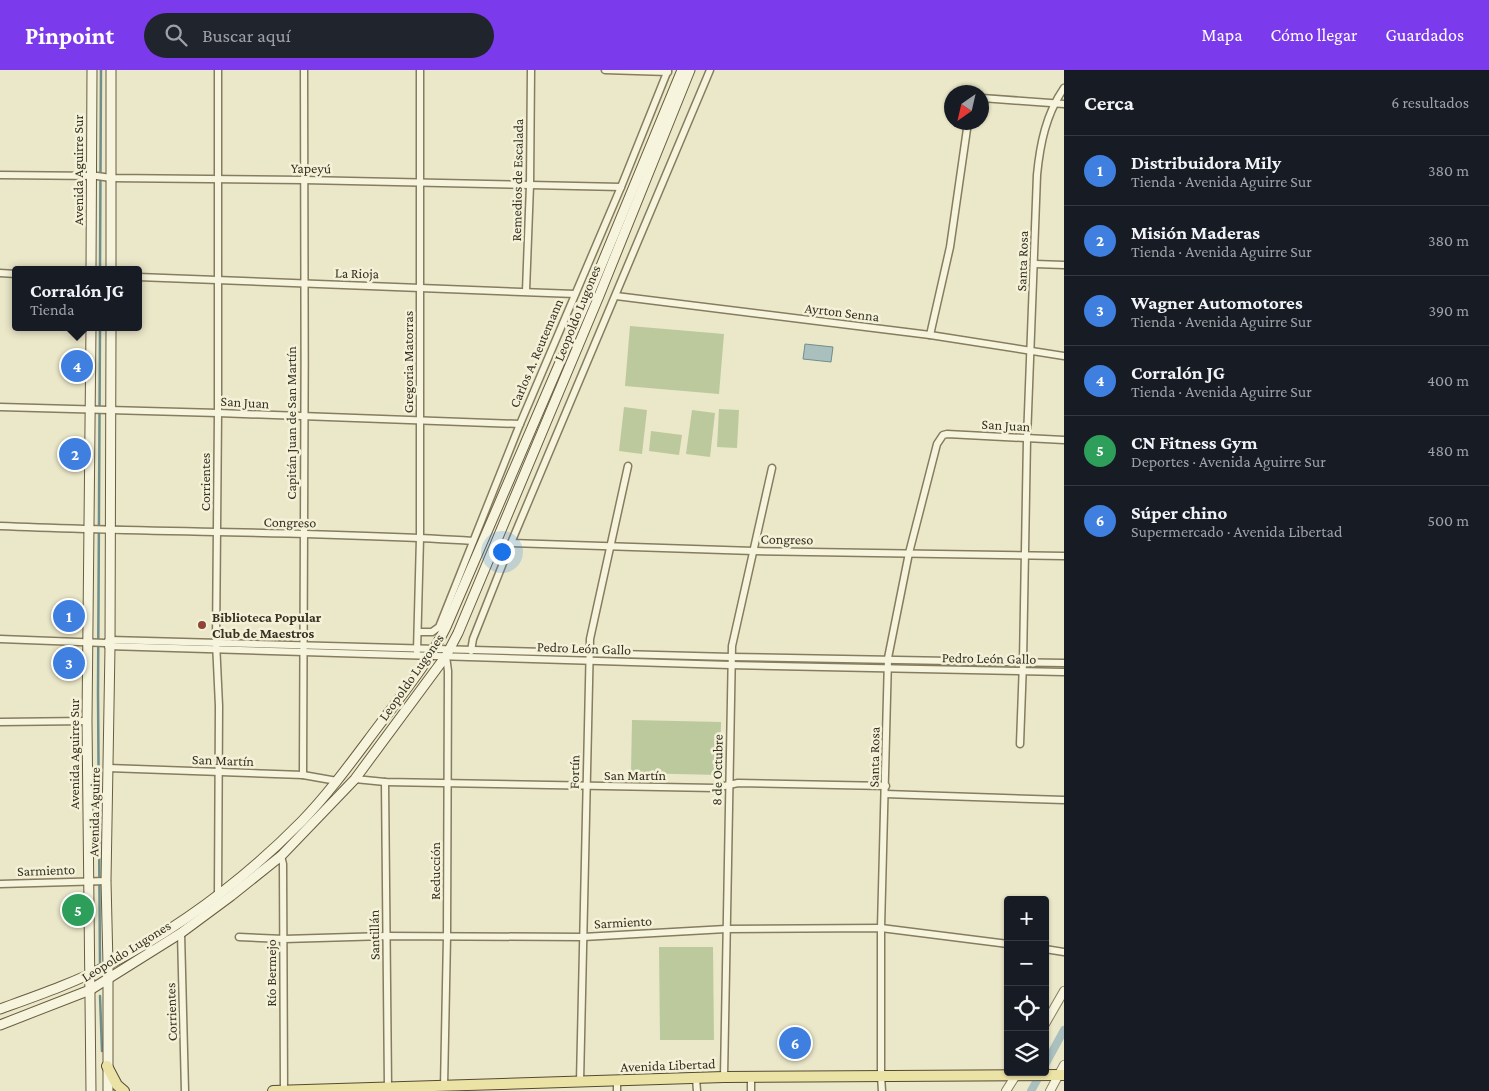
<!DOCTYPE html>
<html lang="es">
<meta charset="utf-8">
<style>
:root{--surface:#171b24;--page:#20242c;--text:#f1f3f6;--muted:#9ea1a6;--line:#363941;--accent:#7c3aed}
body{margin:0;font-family:"Crimson Pro",serif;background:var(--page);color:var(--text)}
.controls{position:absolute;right:15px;bottom:15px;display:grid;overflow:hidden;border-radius:5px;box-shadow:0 1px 4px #0004}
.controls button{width:45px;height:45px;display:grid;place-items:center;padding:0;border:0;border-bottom:1px solid var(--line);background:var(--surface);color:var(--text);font:25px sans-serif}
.compass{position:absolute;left:944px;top:15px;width:45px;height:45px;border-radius:50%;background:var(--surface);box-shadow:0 1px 4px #0004;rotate:214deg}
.you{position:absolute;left:501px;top:481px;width:18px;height:18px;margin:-12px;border:4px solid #fff;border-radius:50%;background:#1a73e8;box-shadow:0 0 0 8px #1a73e833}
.badge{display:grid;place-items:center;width:32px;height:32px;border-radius:50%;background:var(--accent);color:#fff;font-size:16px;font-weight:700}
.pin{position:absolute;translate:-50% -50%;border:2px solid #fff;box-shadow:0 1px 5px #0006}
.popup{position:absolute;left:12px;top:196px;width:130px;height:65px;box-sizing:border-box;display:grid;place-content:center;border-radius:5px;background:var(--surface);filter:drop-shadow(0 1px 4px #0005);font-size:16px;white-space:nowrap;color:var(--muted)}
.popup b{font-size:19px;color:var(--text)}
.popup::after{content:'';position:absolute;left:50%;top:100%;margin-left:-10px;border:10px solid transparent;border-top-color:var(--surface)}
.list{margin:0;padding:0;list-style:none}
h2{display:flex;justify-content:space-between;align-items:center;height:65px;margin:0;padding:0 20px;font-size:21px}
h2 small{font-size:16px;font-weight:400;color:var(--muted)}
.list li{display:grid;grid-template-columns:32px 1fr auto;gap:15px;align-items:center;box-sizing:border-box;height:70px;padding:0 20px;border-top:1px solid var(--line)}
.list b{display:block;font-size:19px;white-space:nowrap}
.list p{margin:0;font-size:16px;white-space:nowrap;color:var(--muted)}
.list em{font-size:16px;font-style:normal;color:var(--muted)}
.icon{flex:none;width:28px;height:28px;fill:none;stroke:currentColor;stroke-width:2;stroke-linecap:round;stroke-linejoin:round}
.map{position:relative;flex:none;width:1064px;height:1021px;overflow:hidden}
header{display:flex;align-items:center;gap:30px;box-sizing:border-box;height:70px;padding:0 25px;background:var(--accent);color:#fff}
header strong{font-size:24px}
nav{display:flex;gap:28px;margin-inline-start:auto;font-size:18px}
.search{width:350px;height:45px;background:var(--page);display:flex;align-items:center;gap:12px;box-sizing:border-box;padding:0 18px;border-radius:28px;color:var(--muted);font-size:19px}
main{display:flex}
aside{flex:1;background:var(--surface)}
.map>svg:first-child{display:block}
</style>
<header>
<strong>Pinpoint</strong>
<div class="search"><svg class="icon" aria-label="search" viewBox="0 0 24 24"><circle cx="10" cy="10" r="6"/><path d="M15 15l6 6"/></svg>Buscar aquí</div>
<nav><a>Mapa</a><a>Cómo llegar</a><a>Guardados</a></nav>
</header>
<main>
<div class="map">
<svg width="1064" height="1021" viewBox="0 0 1064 1021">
<rect width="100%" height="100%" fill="#ebe8c9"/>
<g fill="#bbc99d">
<path d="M630 256 724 264 719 324 625 316Z"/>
<path d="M624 337 647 340 642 384 619 381Z"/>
<path d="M719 339 739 340 737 378 717 377Z"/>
<path d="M692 340 715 343 710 387 686 384Z"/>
<path d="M651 361 682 365 679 385 649 381Z"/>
<path d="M632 650 721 652 720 705 631 703Z"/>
<path d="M659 877H713L714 970H660Z"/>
</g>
<path fill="#a9c0be" stroke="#708e8c" d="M805 274 833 277 831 292 803 289Z"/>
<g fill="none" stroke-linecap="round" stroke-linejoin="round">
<g stroke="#708e8c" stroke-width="2.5">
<path d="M100 200 101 0"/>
<path d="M100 257 98 623 100 894"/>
<path d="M100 926 102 981"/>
</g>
<g stroke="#a9c0be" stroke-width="8">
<path d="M1045 995 1064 960"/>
<path d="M1031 1021 1041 1003"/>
</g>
<defs>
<g id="minor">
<path d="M605 0 668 2"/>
<path d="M982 28 1064 34"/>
<path d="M0 105 97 106 111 108 304 110 621 117"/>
<path d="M1035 194 1064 195"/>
<path d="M0 203 16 204"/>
<path d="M138 207 575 224"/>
<path d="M526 221 530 115 531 0"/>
<path d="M616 226 930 265 1064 286"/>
<path d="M930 265 950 177 968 52"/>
<path d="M0 337 218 343 520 354"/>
<path d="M0 456C158 463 316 461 473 471"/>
<path d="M511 473 754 481 1064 486"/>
<path d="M418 562H432L439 557 520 354 621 117 668 0"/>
<path d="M0 569 105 573 110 570 731 587 1064 593"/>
<path d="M108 576 730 595 1064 602"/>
<path d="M417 581 420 468V0"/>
<path d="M471 581 473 569 511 473 710 0"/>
<path d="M0 652 87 651"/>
<path d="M1020 674 1023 592 1027 369 1037 105C1040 74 1046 44 1064 18"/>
<path d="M108 698 303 705 337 711"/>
<path d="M303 705C305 470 305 235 304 0"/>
<path d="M355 709 385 712 715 718 738 713 886 716"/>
<path d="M385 712 388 1018"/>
<path d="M885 724 1064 730"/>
<path d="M281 786 283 794 284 1021"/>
<path d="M0 814 106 811"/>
<path d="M218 824 219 636 216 572 218 343V0"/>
<path d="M181 863 185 1021"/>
<path d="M239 867 284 869 386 866 583 867 726 859 881 858 1008 874"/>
<path d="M1045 879 1064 882"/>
<path d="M724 1007 732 576 772 398"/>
<path d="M751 1007V1021"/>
<path d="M696 1008 697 1021"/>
<path d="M617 1011V1021"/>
<path d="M580 1012 590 569 628 396"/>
<path d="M444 1017 447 866 448 601 446 586"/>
<path d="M882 1021 881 1006V858L888 588 909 483 937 374 943 365 947 364 1064 370"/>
</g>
<g id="tertiary">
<path d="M1045 954 1064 921"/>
<path d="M1006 1021 1018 1002"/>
<path d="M1050 1021 1064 995"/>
</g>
<g id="secondary">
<path d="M111 0V200"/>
<path d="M91 200 92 0"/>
<path d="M91 257 87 651 91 1021"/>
<path d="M0 939C36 926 74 913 108 895 179 858 246 808 302 751 331 721 355 687 380 654 403 623 429 592 446 557L589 225 682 0"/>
<path d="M0 955 90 920 181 863 231 826 281 786 355 709 446 586 458 563 599 226 690 0"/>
<path d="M108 1021V895L106 811 110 577 111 257"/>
</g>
<g id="primary">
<path d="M107 996 117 1015 124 1021"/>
<path d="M273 1021 724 1007 1064 1005"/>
</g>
</defs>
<use href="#minor" stroke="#867c5f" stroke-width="9"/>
<use href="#tertiary" stroke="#867c5f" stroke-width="10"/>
<use href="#secondary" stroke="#685d42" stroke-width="11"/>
<use href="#primary" stroke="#554933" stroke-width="12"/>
<use href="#minor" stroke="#f6f4dc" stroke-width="6"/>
<use href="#tertiary" stroke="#f6f4dc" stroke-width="8"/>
<use href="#secondary" stroke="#f6f4dc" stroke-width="9"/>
<use href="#primary" stroke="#ebe3a5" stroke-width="10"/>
</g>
<circle fill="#904534" stroke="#f3f1d8" stroke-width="2" cx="202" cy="555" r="5"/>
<g text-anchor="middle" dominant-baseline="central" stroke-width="5" stroke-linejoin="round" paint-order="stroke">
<g font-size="14" fill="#383121" stroke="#f3f1d8">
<text transform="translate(311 98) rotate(1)">Yapeyú</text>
<text transform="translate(78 100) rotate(-90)">Avenida Aguirre Sur</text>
<text transform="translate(517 110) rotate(-89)">Remedios de Escalada</text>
<text transform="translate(1022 191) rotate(-88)">Santa Rosa</text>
<text transform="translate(357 203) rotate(1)">La Rioja</text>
<text transform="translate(842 242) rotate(7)">Ayrton Senna</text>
<text transform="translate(577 243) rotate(-68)">Leopoldo Lugones</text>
<text transform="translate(536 283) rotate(-67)">Carlos A. Reutemann</text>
<text transform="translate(408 292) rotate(-90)">Gregoria Matorras</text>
<text transform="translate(245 332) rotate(3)">San Juan</text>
<text transform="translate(291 353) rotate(-90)">Capitán Juan de San Martín</text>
<text transform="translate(1006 355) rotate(3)">San Juan</text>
<text transform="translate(205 412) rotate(-90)">Corrientes</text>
<text transform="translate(290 452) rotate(1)">Congreso</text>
<text transform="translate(787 469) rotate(1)">Congreso</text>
<text transform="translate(584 578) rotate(2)">Pedro León Gallo</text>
<text transform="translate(989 588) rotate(1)">Pedro León Gallo</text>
<text transform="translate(411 607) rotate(-55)">Leopoldo Lugones</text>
<text transform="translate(74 684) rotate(-90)">Avenida Aguirre Sur</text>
<text transform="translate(874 687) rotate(-89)">Santa Rosa</text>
<text transform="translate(223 690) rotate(2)">San Martín</text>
<text transform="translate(717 700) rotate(-89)">8 de Octubre</text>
<text transform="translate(574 702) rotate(-89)">Fortín</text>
<text x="635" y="705">San Martín</text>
<text transform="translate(94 742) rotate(-89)">Avenida Aguirre</text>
<text transform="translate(46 800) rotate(-2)">Sarmiento</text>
<text transform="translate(435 801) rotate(-90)">Reducción</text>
<text transform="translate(623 852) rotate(-3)">Sarmiento</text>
<text transform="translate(374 865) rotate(-91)">Santillán</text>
<text transform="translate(126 881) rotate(-32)">Leopoldo Lugones</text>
<text transform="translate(271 903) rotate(-90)">Río Bermejo</text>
<text transform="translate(171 942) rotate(-92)">Corrientes</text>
<text transform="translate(668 995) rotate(-2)">Avenida Libertad</text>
</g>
<g font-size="14" font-weight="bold" fill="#383121" stroke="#f3f1d8" text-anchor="start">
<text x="212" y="547">Biblioteca Popular<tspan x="212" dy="16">Club de Maestros</tspan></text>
</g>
</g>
</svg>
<div class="controls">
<button>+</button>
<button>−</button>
<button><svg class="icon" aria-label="locate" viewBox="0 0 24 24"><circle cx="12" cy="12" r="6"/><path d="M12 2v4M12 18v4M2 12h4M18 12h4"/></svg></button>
<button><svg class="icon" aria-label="layers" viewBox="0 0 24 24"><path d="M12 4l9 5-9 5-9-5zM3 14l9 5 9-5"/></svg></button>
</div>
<svg class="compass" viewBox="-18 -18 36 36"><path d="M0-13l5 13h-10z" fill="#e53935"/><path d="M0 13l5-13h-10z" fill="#9ea1a6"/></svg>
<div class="you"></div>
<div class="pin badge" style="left:69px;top:546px;background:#3f7fe0">1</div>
<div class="pin badge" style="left:75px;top:384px;background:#3f7fe0">2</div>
<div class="pin badge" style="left:69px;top:593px;background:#3f7fe0">3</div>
<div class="pin badge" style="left:77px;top:296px;background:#3f7fe0">4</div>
<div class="popup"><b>Corralón JG</b>Tienda</div>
<div class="pin badge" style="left:78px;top:840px;background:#2e9e5b">5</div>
<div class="pin badge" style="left:795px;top:973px;background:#3f7fe0">6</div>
</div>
<aside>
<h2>Cerca<small>6 resultados</small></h2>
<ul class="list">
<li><span class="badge" style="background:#3f7fe0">1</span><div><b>Distribuidora Mily</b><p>Tienda · Avenida Aguirre Sur</p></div><em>380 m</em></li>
<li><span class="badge" style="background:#3f7fe0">2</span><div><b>Misión Maderas</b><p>Tienda · Avenida Aguirre Sur</p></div><em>380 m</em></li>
<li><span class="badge" style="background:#3f7fe0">3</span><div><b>Wagner Automotores</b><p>Tienda · Avenida Aguirre Sur</p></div><em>390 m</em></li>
<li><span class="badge" style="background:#3f7fe0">4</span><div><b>Corralón JG</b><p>Tienda · Avenida Aguirre Sur</p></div><em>400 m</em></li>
<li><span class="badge" style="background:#2e9e5b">5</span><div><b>CN Fitness Gym</b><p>Deportes · Avenida Aguirre Sur</p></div><em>480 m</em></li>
<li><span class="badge" style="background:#3f7fe0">6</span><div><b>Súper chino</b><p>Supermercado · Avenida Libertad</p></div><em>500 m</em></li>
</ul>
</aside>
</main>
